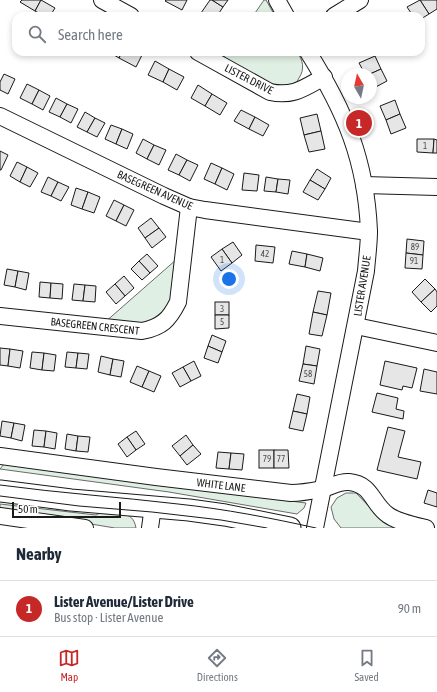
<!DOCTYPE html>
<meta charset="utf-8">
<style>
:root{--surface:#fff;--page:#f2f2f3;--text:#1f2937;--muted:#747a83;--line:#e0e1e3;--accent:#c62828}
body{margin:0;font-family:"Asap Condensed",sans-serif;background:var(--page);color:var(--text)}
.compass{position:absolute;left:341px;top:68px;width:36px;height:36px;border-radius:50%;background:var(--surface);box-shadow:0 2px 6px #0003;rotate:351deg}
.scale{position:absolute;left:12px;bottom:10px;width:109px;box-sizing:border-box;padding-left:4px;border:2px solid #1a1a1a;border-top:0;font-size:11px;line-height:14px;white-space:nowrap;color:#1a1a1a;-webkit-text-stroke:3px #fff;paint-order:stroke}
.you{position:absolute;left:229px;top:279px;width:14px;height:14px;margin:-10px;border:3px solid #fff;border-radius:50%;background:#1a73e8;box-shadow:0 0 0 6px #1a73e833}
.badge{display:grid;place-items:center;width:26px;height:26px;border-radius:50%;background:var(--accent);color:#fff;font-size:13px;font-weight:700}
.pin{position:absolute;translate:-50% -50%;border:2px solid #fff;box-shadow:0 1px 4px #0006}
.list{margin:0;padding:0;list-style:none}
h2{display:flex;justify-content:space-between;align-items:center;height:52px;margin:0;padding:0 16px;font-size:17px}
h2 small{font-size:13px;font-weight:400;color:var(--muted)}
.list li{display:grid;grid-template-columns:26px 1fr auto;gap:12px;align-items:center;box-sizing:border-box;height:56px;padding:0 16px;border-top:1px solid var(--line)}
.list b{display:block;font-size:15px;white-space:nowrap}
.list p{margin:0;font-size:13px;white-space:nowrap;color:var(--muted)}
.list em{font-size:13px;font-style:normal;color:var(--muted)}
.icon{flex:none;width:22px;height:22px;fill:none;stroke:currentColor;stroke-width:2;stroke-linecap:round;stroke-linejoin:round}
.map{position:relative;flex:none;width:437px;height:528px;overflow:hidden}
.search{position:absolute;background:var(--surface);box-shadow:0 2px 6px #0003;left:12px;right:12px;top:12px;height:44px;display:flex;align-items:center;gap:10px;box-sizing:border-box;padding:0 14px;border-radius:12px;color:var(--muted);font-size:15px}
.sheet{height:108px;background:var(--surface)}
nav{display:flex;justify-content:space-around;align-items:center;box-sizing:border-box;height:56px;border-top:1px solid var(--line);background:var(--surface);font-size:11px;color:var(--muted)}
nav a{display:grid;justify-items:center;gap:2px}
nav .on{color:var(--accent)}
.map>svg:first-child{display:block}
</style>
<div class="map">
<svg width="437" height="528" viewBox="0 0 437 528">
<rect width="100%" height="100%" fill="#fff"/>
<g fill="#e0efe3" stroke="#6a6a6a">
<path d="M264 0H266L275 16H253Z"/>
<path d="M228 52H297C303 60 305 69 299 78 298 79 298 81 296 83 280 96 239 67 223 58Z"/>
<path d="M177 259 170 304 162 312 150 321 138 325 104 323Z"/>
<path d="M4 464 306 503 304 508 297 514 169 492 0 469Z"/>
<path d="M346 493H356L384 522 402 528H341L334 519 331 507 337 498Z"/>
<path d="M0 504 96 515 100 513C116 514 133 509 136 528H115L0 509Z"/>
</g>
<g fill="#e6e6e6" stroke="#1a1a1a">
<path d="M22 0H41L35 11 20 2Z"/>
<path d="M41 0 55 8 50 16H44L35 11Z"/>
<path d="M166 0H187L182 10 165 1Z"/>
<path d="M210 0H212L223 7 217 16H205L201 13Z"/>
<path d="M212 0H228L223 7Z"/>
<path d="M420 0H437V9L429 14Z"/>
<path d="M420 0 429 14 421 19V16H413L407 7Z"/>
<path d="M109 52H122L119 58Z"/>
<path d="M122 52H137L142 55 136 67 119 58Z"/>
<path d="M375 56 381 69 370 74H365L359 63Z"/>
<path d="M155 61 169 69 163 82 148 75Z"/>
<path d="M169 69 184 77 177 90 163 82Z"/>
<path d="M381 69 387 81 372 89 371 74H370Z"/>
<path d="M4 74 15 79 8 94 0 90V82Z"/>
<path d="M27 84 39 90 32 104 20 98Z"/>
<path d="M198 85 212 94 205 106 191 98Z"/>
<path d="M39 90 50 96 43 110 32 104Z"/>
<path d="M212 94 227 103 220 115 205 106Z"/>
<path d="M56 98 67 104 60 117 49 112Z"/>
<path d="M395 100 400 114 386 120 380 106Z"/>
<path d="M67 104 78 109 71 123 60 117Z"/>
<path d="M241 110 255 117 249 129 234 121Z"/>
<path d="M85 112 95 118 87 132 77 127Z"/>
<path d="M317 114 321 131 304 135 300 118Z"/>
<path d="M400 114 406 128 391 134 386 120Z"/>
<path d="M255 117 269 125 263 136 249 129Z"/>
<path d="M95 118 105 123 97 137 87 132Z"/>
<path d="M111 125 122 129 116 144 105 139Z"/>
<path d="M122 129 133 134 127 149 116 144Z"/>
<path d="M321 131 325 149 309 152 304 135Z"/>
<path d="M143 139 154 145 147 159 136 153Z"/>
<path d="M417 139H434L433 153 417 152Z"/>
<path d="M434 139 437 140V153H433Z"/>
<path d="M154 145 166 150 159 165 147 159Z"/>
<path d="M0 151 8 155 1 170H0Z"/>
<path d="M176 154 187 160 179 175 168 170Z"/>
<path d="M187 160 198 165 190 181 179 175Z"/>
<path d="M17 162 27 167 20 182 10 176Z"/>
<path d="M211 163 222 168 215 184 204 179Z"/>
<path d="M27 167 38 173 30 187 20 182Z"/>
<path d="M222 168 234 174 227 190 215 184Z"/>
<path d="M317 169 331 178 325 189 310 180Z"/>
<path d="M244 173 259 175 257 191 242 190Z"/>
<path d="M48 177 58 182 51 196 41 192Z"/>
<path d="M266 177 278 179 276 192 264 191Z"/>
<path d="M278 179 290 180 288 194 276 192Z"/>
<path d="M310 180 325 189 318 200 303 192Z"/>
<path d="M58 182 69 187 61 201 51 196Z"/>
<path d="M76 188 88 192 82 209 71 205Z"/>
<path d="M88 192 100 197 94 213 82 209Z"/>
<path d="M114 200 124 205 116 221 106 216Z"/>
<path d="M124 205 134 210 126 226 116 221Z"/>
<path d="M151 218 159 228 145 238 138 228Z"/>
<path d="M159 228 166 237 152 248 145 238Z"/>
<path d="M407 239 424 241 423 255 406 253Z"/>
<path d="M233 242 242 255 232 263 222 249Z"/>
<path d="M256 245 275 247 273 263 255 261Z"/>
<path d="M222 249 232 263 221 271 211 257Z"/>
<path d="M292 251 307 254 305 267 289 264Z"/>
<path d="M406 253 423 255 422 269 405 268Z"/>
<path d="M147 254 158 266 150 273 139 261Z"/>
<path d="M307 254 323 258 320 271 305 267Z"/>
<path d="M139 261 150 273 142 280 131 269Z"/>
<path d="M7 269 18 271 15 287 4 285Z"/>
<path d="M18 271 29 273 26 290 15 287Z"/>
<path d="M124 276 134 288 125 296 115 284Z"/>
<path d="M425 279 435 289 421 302 412 292Z"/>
<path d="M40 282 51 283 50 298 39 297Z"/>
<path d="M51 283 63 284 62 299 50 298Z"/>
<path d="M74 284 85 285 83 301 72 300Z"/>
<path d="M115 284 125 296 116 304 106 292Z"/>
<path d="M85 285 96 286 95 302 83 301Z"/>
<path d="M435 289 437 292V306L431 312 421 302Z"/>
<path d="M318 291 331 293 327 315 313 312Z"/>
<rect x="215" y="302" width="14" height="13"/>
<path d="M313 312 327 315 322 336 309 334Z"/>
<path d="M215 315H229V328L215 329Z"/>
<path d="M212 335 226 341 222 352 208 346Z"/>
<path d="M208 346 222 352 218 363 204 358Z"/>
<path d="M306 346 320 349 317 366 303 364Z"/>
<path d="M0 348 10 349 8 366 0 365Z"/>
<path d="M10 349 23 351 20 368 8 366Z"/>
<path d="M32 352 44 353 42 370 30 368Z"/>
<path d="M67 352 78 353 76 368 65 367Z"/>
<path d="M44 353 56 355 54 371 42 370Z"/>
<path d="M78 353 89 354 87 369 76 368Z"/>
<path d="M101 356 113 359 110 375 98 372Z"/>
<path d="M113 359 124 361 121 377 110 375Z"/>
<path d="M194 361 201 376 191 381 183 367Z"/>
<path d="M385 361 417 368 412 388 403 386 402 390 380 385Z"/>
<path d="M303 364 317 366 314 384 299 381Z"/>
<path d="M137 366 149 371 142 387 130 382Z"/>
<path d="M183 367 191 381 180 387 172 373Z"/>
<path d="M424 369 437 372V394L420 391Z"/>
<path d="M149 371 161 376 154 392 142 387Z"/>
<path d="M377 393 398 398 396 409 404 411 403 419 372 412Z"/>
<path d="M297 394 310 397 307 414 293 411Z"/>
<path d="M293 411 307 414 303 431 289 428Z"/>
<path d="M2 421 14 423 11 438 0 436Z"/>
<path d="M14 423 25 425 22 441 11 438Z"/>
<path d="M388 427 405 431 398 457 421 462 417 479 377 470Z"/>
<path d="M34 430 46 431 44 447 32 446Z"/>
<path d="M46 431 57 433 55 449 44 447Z"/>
<path d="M136 431 145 444 136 450 127 437Z"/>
<path d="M67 434 78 436 76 451 65 449Z"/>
<path d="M186 435 193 445 180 456 172 446Z"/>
<path d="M78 436 90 437 88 452 76 451Z"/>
<path d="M127 437 136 450 127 457 118 444Z"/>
<path d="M193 445 201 454 187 465 180 456Z"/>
<rect x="259" y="450" width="15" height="18"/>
<path d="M274 450H288L289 468H274Z"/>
<path d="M218 452 231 453 229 469 216 468Z"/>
<path d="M231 453 244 454 242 470 229 469Z"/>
<path d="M428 490 437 493V507L424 503Z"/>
</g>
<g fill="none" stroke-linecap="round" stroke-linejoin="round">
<defs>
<g id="minor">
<path d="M102 0 131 16"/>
<path d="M277 0 286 16"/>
<path d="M334 16 360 0"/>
<path d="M198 52 270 92C293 97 304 88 324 77"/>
<path d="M308 52C345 111 366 160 369 231 369 244 367 258 366 271L315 528"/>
<path d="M0 116 164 196 189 207 205 210 369 232"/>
<path d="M364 185 437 187"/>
<path d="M0 316 142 331C162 327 169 320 178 302L189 207"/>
<path d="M356 326 437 343"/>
<path d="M0 456 156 477 291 493C302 493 312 491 322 489 331 487 339 481 349 482 372 484 372 504 388 515 398 522 413 525 426 528"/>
<path d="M0 516 85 528"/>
<path d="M150 528 153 506"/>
</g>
<path id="major" d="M0 491 71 500 189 510 225 515 290 528"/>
</defs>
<use href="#minor" stroke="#1a1a1a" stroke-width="18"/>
<use href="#major" stroke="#1a1a1a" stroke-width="23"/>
<use href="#minor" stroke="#fff" stroke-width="16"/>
<use href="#major" stroke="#fff" stroke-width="21"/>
<g stroke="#1a1a1a" stroke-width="1">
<path d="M0 485C59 493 119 497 178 504 225 509 271 518 316 528"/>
<path d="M0 496 79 506 152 512 221 520 267 528"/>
</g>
</g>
<g text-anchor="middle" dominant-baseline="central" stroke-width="3" stroke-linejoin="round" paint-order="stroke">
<g font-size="9" fill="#4d4d4d">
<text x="425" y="146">1</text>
<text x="415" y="247">89</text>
<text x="265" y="254">42</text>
<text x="222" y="260">1</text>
<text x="414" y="261">91</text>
<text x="222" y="309">3</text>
<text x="222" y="322">5</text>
<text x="308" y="374">58</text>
<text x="267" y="459">79</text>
<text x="281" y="459">77</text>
</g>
<g font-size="11" fill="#1a1a1a" stroke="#fff">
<text transform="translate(249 79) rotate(27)">LISTER DRIVE</text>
<text transform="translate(155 190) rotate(24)">BASEGREEN AVENUE</text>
<text transform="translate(362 286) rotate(-81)">LISTER AVENUE</text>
<text transform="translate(95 326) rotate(6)">BASEGREEN CRESCENT</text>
<text transform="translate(221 485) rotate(7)">WHITE LANE</text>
</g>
</g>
</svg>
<svg class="compass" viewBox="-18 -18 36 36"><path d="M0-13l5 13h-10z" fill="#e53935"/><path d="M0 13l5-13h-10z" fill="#747a83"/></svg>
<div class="scale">50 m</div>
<div class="you"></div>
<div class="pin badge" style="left:359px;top:123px">1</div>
<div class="search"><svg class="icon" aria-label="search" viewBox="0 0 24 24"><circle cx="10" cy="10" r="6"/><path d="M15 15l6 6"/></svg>Search here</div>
</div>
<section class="sheet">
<h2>Nearby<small></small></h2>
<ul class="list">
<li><span class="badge">1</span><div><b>Lister Avenue/Lister Drive</b><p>Bus stop · Lister Avenue</p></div><em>90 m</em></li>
</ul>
</section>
<nav>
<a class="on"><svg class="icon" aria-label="map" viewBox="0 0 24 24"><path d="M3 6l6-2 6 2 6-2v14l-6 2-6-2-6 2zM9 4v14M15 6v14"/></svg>Map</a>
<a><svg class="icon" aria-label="directions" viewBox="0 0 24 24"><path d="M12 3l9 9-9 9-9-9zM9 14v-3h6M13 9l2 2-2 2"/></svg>Directions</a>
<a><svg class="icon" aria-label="saved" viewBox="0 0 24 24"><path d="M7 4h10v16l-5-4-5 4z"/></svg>Saved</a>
</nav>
